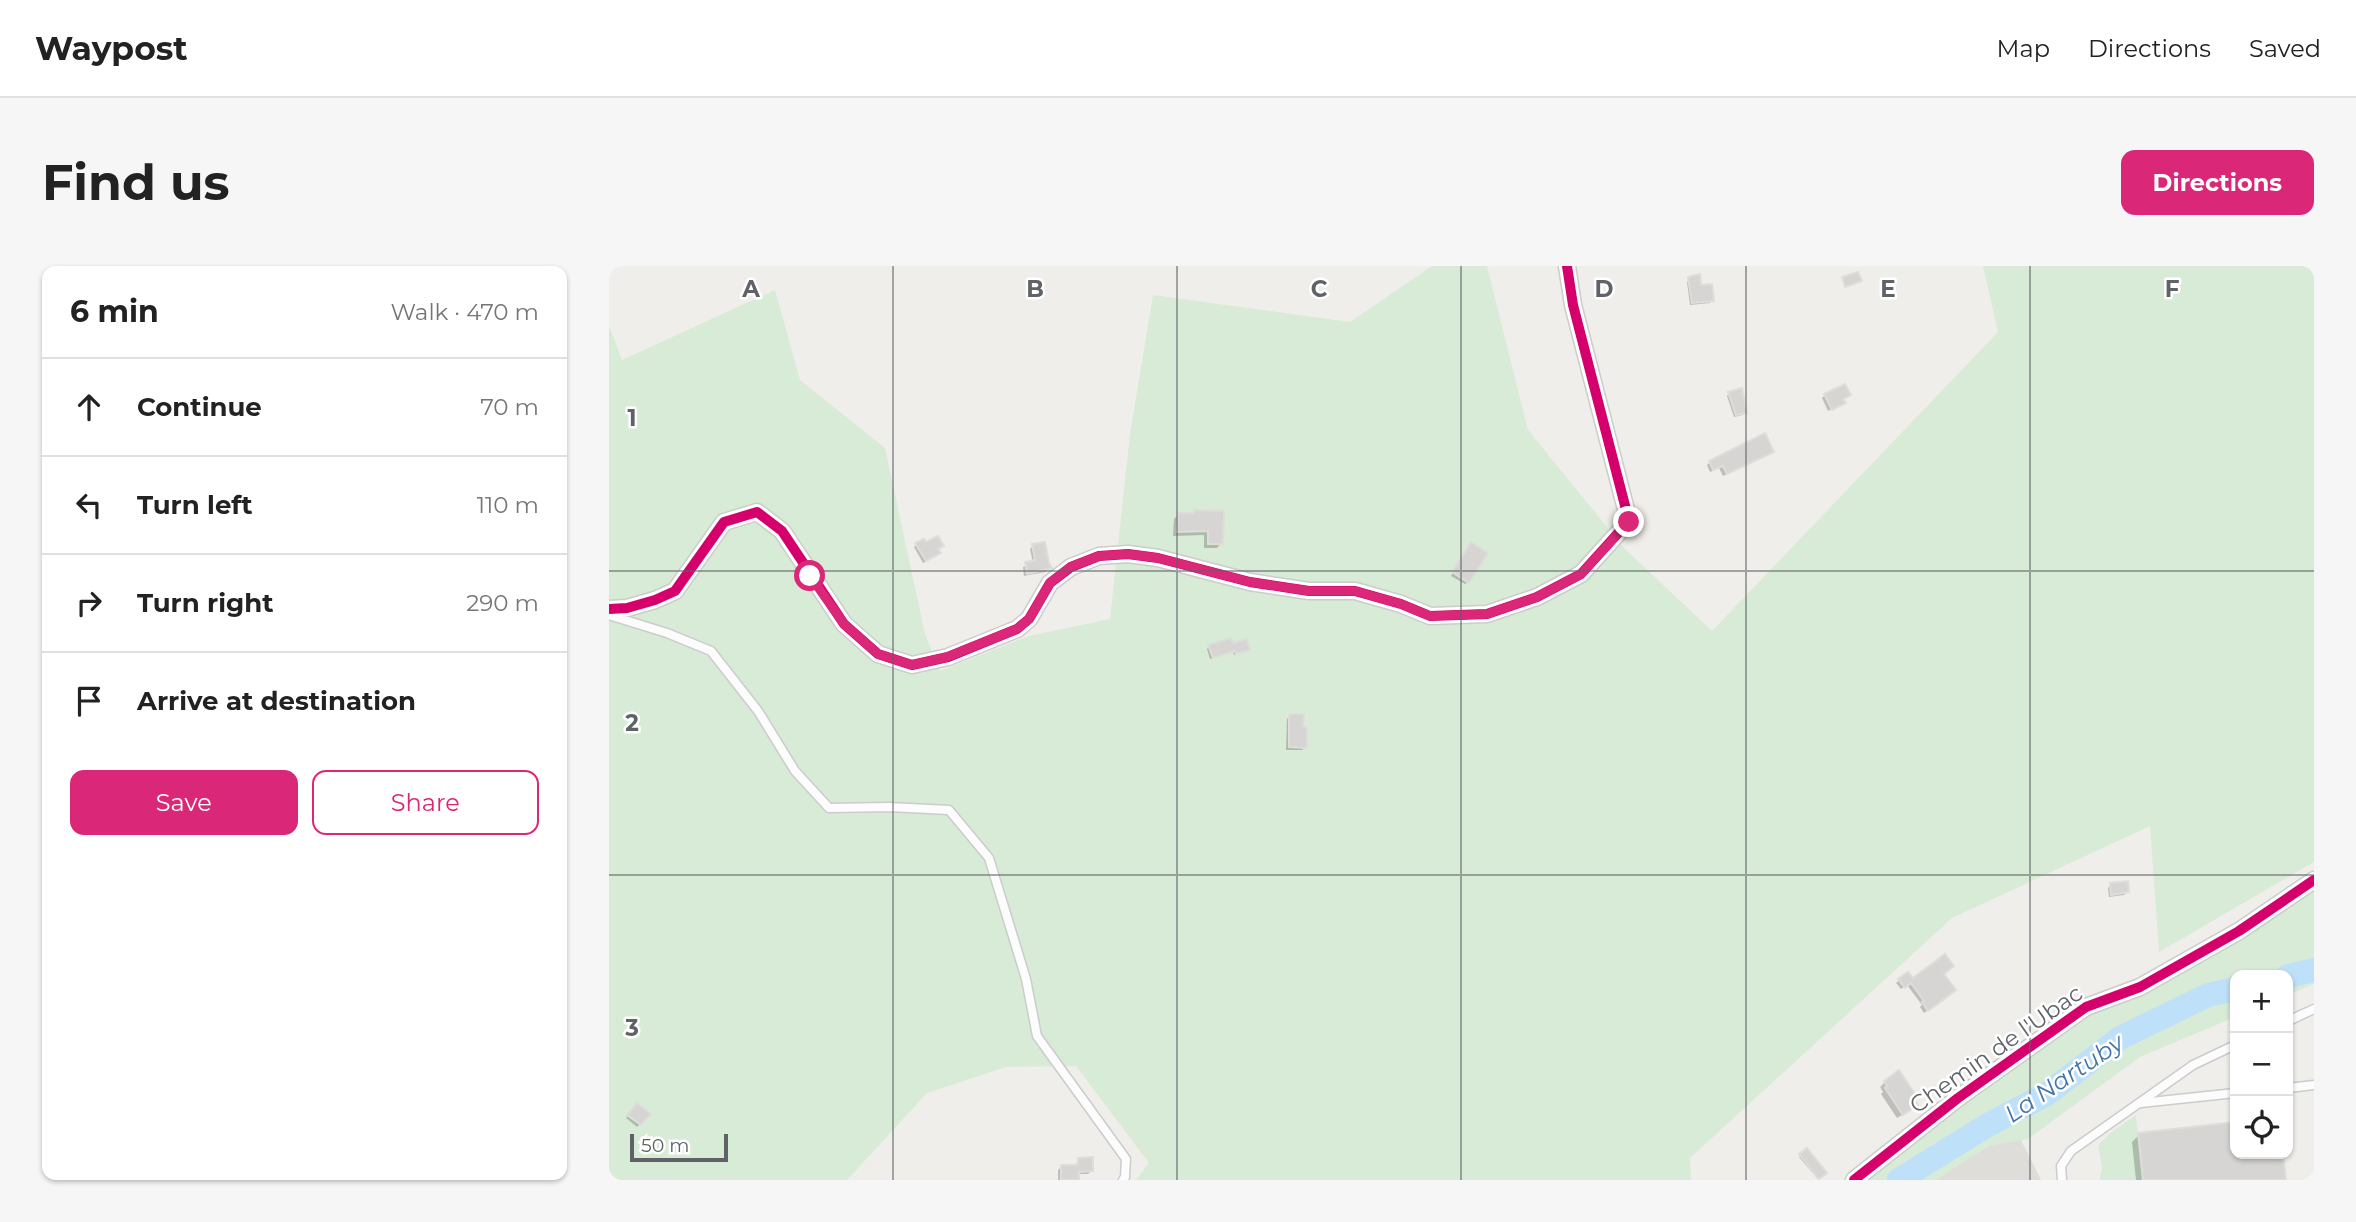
<!DOCTYPE html>
<meta charset="utf-8">
<style>
:root{--surface:#fff;--page:#f6f6f6;--text:#222;--muted:#767676;--line:#e0e0e0;--accent:#db2777}
body{margin:0;font-family:Montserrat,sans-serif;background:var(--page);color:var(--text)}
.controls{position:absolute;right:21px;bottom:21px;display:grid;overflow:hidden;border-radius:14px;box-shadow:0 2px 5px #0004}
.controls button{width:63px;height:63px;display:grid;place-items:center;padding:0;border:0;border-bottom:2px solid var(--line);background:var(--surface);color:var(--text);font:35px sans-serif}
.scale{position:absolute;left:21px;bottom:18px;width:98px;box-sizing:border-box;padding-left:7px;border:4px solid #5f6368;border-top:0;font-size:19px;line-height:24px;white-space:nowrap;color:#5f6368;-webkit-text-stroke:5px #fff;paint-order:stroke}
.stop{position:absolute;width:21px;height:21px;margin:-16px;border:5px solid #db2777;border-radius:50%;background:#fff}
.stop.end{background:#db2777;border-color:#fff;box-shadow:0 2px 7px #0008}
.list{margin:0;padding:0;list-style:none}
h2{display:flex;justify-content:space-between;align-items:center;height:91px;margin:0;padding:0 28px;font-size:30px}
h2 small{font-size:23px;font-weight:400;color:var(--muted)}
.list li{display:grid;grid-template-columns:46px 1fr auto;gap:21px;align-items:center;box-sizing:border-box;height:98px;padding:0 28px;border-top:2px solid var(--line)}
.list b{display:block;font-size:26px;white-space:nowrap}
.list em{font-size:23px;font-style:normal;color:var(--muted)}
.actions{display:flex;gap:14px;padding:21px 28px}
.actions a{flex:1;padding:16px 0;border:2px solid var(--accent);border-radius:14px;text-align:center;font-size:24px;color:var(--accent)}
.actions .main{background:var(--accent);color:#fff}
.icon{flex:none;width:38px;height:38px;fill:none;stroke:currentColor;stroke-width:2;stroke-linecap:round;stroke-linejoin:round}
.map{position:relative;flex:none;width:1705px;height:914px;overflow:hidden;border-radius:14px}
header{display:flex;align-items:center;gap:42px;box-sizing:border-box;height:98px;padding:0 35px;background:var(--surface);border-bottom:2px solid var(--line)}
header strong{font-size:33px}
nav{display:flex;gap:38px;margin-inline-start:auto;font-size:24px}
.intro{display:flex;align-items:center;justify-content:space-between;box-sizing:border-box;height:168px;padding:0 42px}
h1{margin:0;font-size:49px}
.button{padding:18px 32px;border-radius:14px;background:var(--accent);color:#fff;font-size:24px;font-weight:700}
main{display:flex;gap:42px;padding:0 42px}
aside{flex:1;background:var(--surface);border-radius:14px;box-shadow:0 2px 5px #0004}
.map>svg:first-child{display:block}
</style>
<header>
<strong>Waypost</strong>
<nav><a>Map</a><a>Directions</a><a>Saved</a></nav>
</header>
<div class="intro"><h1>Find us</h1><a class="button">Directions</a></div>
<main>
<aside>
<h2>6 min<small>Walk · 470 m</small></h2>
<ul class="list">
<li><svg class="icon" aria-label="ahead" viewBox="0 0 24 24"><path d="M12 20V5M6 11l6-6 6 6"/></svg><div><b>Continue</b></div><em>70 m</em></li>
<li><svg class="icon" aria-label="left" viewBox="0 0 24 24"><path d="M17 20v-9H6M10 6l-5 5 5 5"/></svg><div><b>Turn left</b></div><em>110 m</em></li>
<li><svg class="icon" aria-label="right" viewBox="0 0 24 24"><path d="M7 20v-9h11M14 6l5 5-5 5"/></svg><div><b>Turn right</b></div><em>290 m</em></li>
<li><svg class="icon" aria-label="arrive" viewBox="0 0 24 24"><path d="M6 21V4h12l-3 4 3 4H6"/></svg><div><b>Arrive at destination</b></div></li>
</ul>
<div class="actions"><a class="main">Save</a><a>Share</a></div>
</aside>
<div class="map">
<svg width="1705" height="914" viewBox="0 0 1705 914">
<rect width="100%" height="100%" fill="#efeeea"/>
<path fill="#dfddda" d="M1407 864 1432 914H1322Z"/>
<g fill="#d8ebd6">
<path d="M823 0H878L919 164 1015 282 1103 365 1389 66 1374 0H1705V596L1550 686 1541 560 1343 652 1081 892 1082 914H527L540 897 467 800 397 801 318 827 238 914H0V60L13 94 166 24 191 114 276 182 316 368 331 405 420 370 501 353 521 168 544 29 741 56Z"/>
<path d="M1705 614V718L1679 729V709H1626V751L1531 791 1419 873 1379 880 1327 914H1251L1477 748Z"/>
<path d="M1527 849 1533 914H1491L1493 901 1489 880 1500 868Z"/>
</g>
<g fill="#0003">
<path d="M1080 13 1103 34 1101 37 1081 39 1078 16Z"/>
<path d="M1120 127 1136 147 1134 149 1125 151 1118 130Z"/>
<path d="M1216 129 1233 134 1234 137 1219 145 1213 132Z"/>
<path d="M1162 186 1114 210 1110 202 1101 206 1098 199 1101 196Z"/>
<path d="M569 249H583L612 277 608 282H595V269L564 270 565 253Z"/>
<path d="M307 279 327 283V290L314 297 305 281Z"/>
<path d="M424 280 441 302 436 306 415 310 414 301 424 297 421 283Z"/>
<path d="M859 281V316L856 318 842 310Z"/>
<path d="M623 380 639 383 625 389 624 386 601 393 598 383 600 381Z"/>
<path d="M681 450 696 481 693 484H677L678 453Z"/>
<path d="M1502 619 1518 626 1515 629 1500 631 1499 622Z"/>
<path d="M1333 709 1341 727 1315 747 1311 741 1313 739 1298 719 1292 723 1287 717 1290 714 1304 715Z"/>
<path d="M1276 816 1302 844 1288 852 1272 828 1274 826 1271 821Z"/>
<path d="M28 839 40 848 28 861 17 852Z"/>
<path d="M1626 858V888H1672L1676 914H1527L1523 876 1530 869Z"/>
<path d="M1197 885 1215 907 1208 912 1190 891Z"/>
<path d="M470 893 482 905 479 908H468V914H449V904L452 901 466 900Z"/>
</g>
<g fill="none" stroke-linecap="round" stroke-linejoin="round">
<g stroke="#bfe0f9" stroke-width="24">
<path d="M1679 710 1705 704"/>
<path d="M1290 914 1377 860 1438 828 1511 772 1599 729 1626 723"/>
</g>
</g>
<g fill="#d6d5d3" stroke="#deddd9" stroke-width="2">
<path d="M1249 6 1253 15 1236 21 1233 11Z"/>
<path d="M1091 8 1092 19 1103 18 1105 35 1083 37 1079 11Z"/>
<path d="M1236 118 1242 129 1234 133 1237 137 1223 144 1215 128Z"/>
<path d="M1133 122 1138 147 1127 149 1119 126Z"/>
<path d="M1156 167 1165 186 1118 208 1114 200 1104 204 1100 195Z"/>
<path d="M585 244 615 245 614 278H599V265L568 266 569 247H584Z"/>
<path d="M329 270 335 280 329 283 332 287 317 295 306 277 315 273 317 276Z"/>
<path d="M436 276 440 297 443 302 418 308 416 296 426 294 423 278Z"/>
<path d="M862 276 879 287 860 317 843 306Z"/>
<path d="M622 372 624 377 638 373 641 384 627 388 626 385 604 392 599 379Z"/>
<path d="M680 448H695L694 460 698 462V482L680 481Z"/>
<path d="M1519 615 1520 626 1502 629 1501 617Z"/>
<path d="M1336 688 1345 700 1335 708 1347 724 1319 745 1313 736 1315 735 1302 717 1296 722 1289 713 1299 706 1304 712Z"/>
<path d="M1290 804 1308 831 1305 833 1309 839 1294 849 1276 822 1278 820 1275 815Z"/>
<path d="M28 837 42 848 32 859 18 849Z"/>
<path d="M1626 856V888H1674L1677 914H1534L1529 867Z"/>
<path d="M1198 882 1218 907 1210 913 1190 888Z"/>
<path d="M484 891V905L470 906V914H452V899H469V892Z"/>
</g>
<g fill="none" stroke-linecap="round" stroke-linejoin="round">
<defs>
<g id="service">
<path d="M0 349 58 367 102 385 149 445 186 505 220 542 280 541 340 544 380 592 417 713 428 770 517 893 516 911 514 914"/>
<path d="M1679 755 1705 743"/>
<path d="M1679 822 1705 819"/>
<path d="M1532 837 1626 827"/>
<path d="M1453 914 1452 900 1462 885 1584 799 1626 779"/>
</g>
<g id="minor">
<path d="M0 343 18 342 46 334 66 325 115 256 148 246 173 265 235 358 269 388 303 399 339 391 408 363 420 353 441 317 462 301 490 290 519 288 549 292 641 316 700 325H746L792 338 821 350 878 348 928 331 972 308 1020 255 964 39 958 0"/>
<path d="M1245 914 1349 832 1477 741 1531 721 1630 665 1705 614"/>
</g>
</defs>
<use href="#service" stroke="#cbcccc" stroke-width="11"/>
<use href="#minor" stroke="#cbcccc" stroke-width="19"/>
<use href="#service" stroke="#fdfcfc" stroke-width="8"/>
<use href="#minor" stroke="#fdfcfc" stroke-width="16"/>
<defs>
<g id="cycleway">
<path d="M0 343 18 342 46 334 66 325 115 256 148 246 173 265 235 358 269 388 303 399 339 391 408 363 420 353 441 317 462 301 490 290 519 288 549 292 641 316 700 325H746L792 338 821 350 878 348 928 331 972 308 1020 255 964 39 958 0"/>
<path d="M1245 914 1349 832 1477 741 1531 721 1630 665 1705 614"/>
</g>
</defs>
<use href="#cycleway" stroke="#fff" stroke-width="15"/>
<use href="#cycleway" stroke="#d6006c" stroke-width="10"/>
</g>
<g fill="none" stroke-linecap="round" stroke-linejoin="round">
<path stroke="#db2777" stroke-width="9" d="M201 310 235 358 269 388 303 399 338 391 408 363 420 353 441 317 461 301 490 290 519 288 549 292 641 316 700 325H746L792 338 821 350 878 348 928 331 972 308 1020 256"/>
</g>
<path fill="none" stroke="#5f6368" stroke-width="2" stroke-opacity="0.55" d="M284 0V914M568 0V914M852 0V914M1137 0V914M1421 0V914M0 305H1705M0 609H1705"/>
<g text-anchor="middle" dominant-baseline="central" stroke-width="5" stroke-linejoin="round" paint-order="stroke">
<g font-size="23" fill="#5f6368" stroke="#fff">
<text transform="translate(1387 783) rotate(-35)">Chemin de l'Ubac</text>
</g>
<g font-size="24" font-style="italic" fill="#4174aa" stroke="#fff">
<text transform="translate(1455 812) rotate(-34)">La Nartuby</text>
</g>
</g>
<g font-size="23" text-anchor="middle" font-weight="bold" fill="#5f6368" stroke="#fff" stroke-width="5" stroke-linejoin="round" paint-order="stroke">
<text x="142" y="31">A</text>
<text x="426" y="31">B</text>
<text x="710" y="31">C</text>
<text x="995" y="31">D</text>
<text x="1279" y="31">E</text>
<text x="1563" y="31">F</text>
<text x="23" y="160">1</text>
<text x="23" y="465">2</text>
<text x="23" y="770">3</text>
</g>
</svg>
<div class="controls">
<button>+</button>
<button>−</button>
<button><svg class="icon" aria-label="locate" viewBox="0 0 24 24"><circle cx="12" cy="12" r="6"/><path d="M12 2v4M12 18v4M2 12h4M18 12h4"/></svg></button>
</div>
<div class="scale">50 m</div>
<div class="stop" style="left:201px;top:310px"></div>
<div class="stop end" style="left:1020px;top:256px"></div>
</div>
</main>
